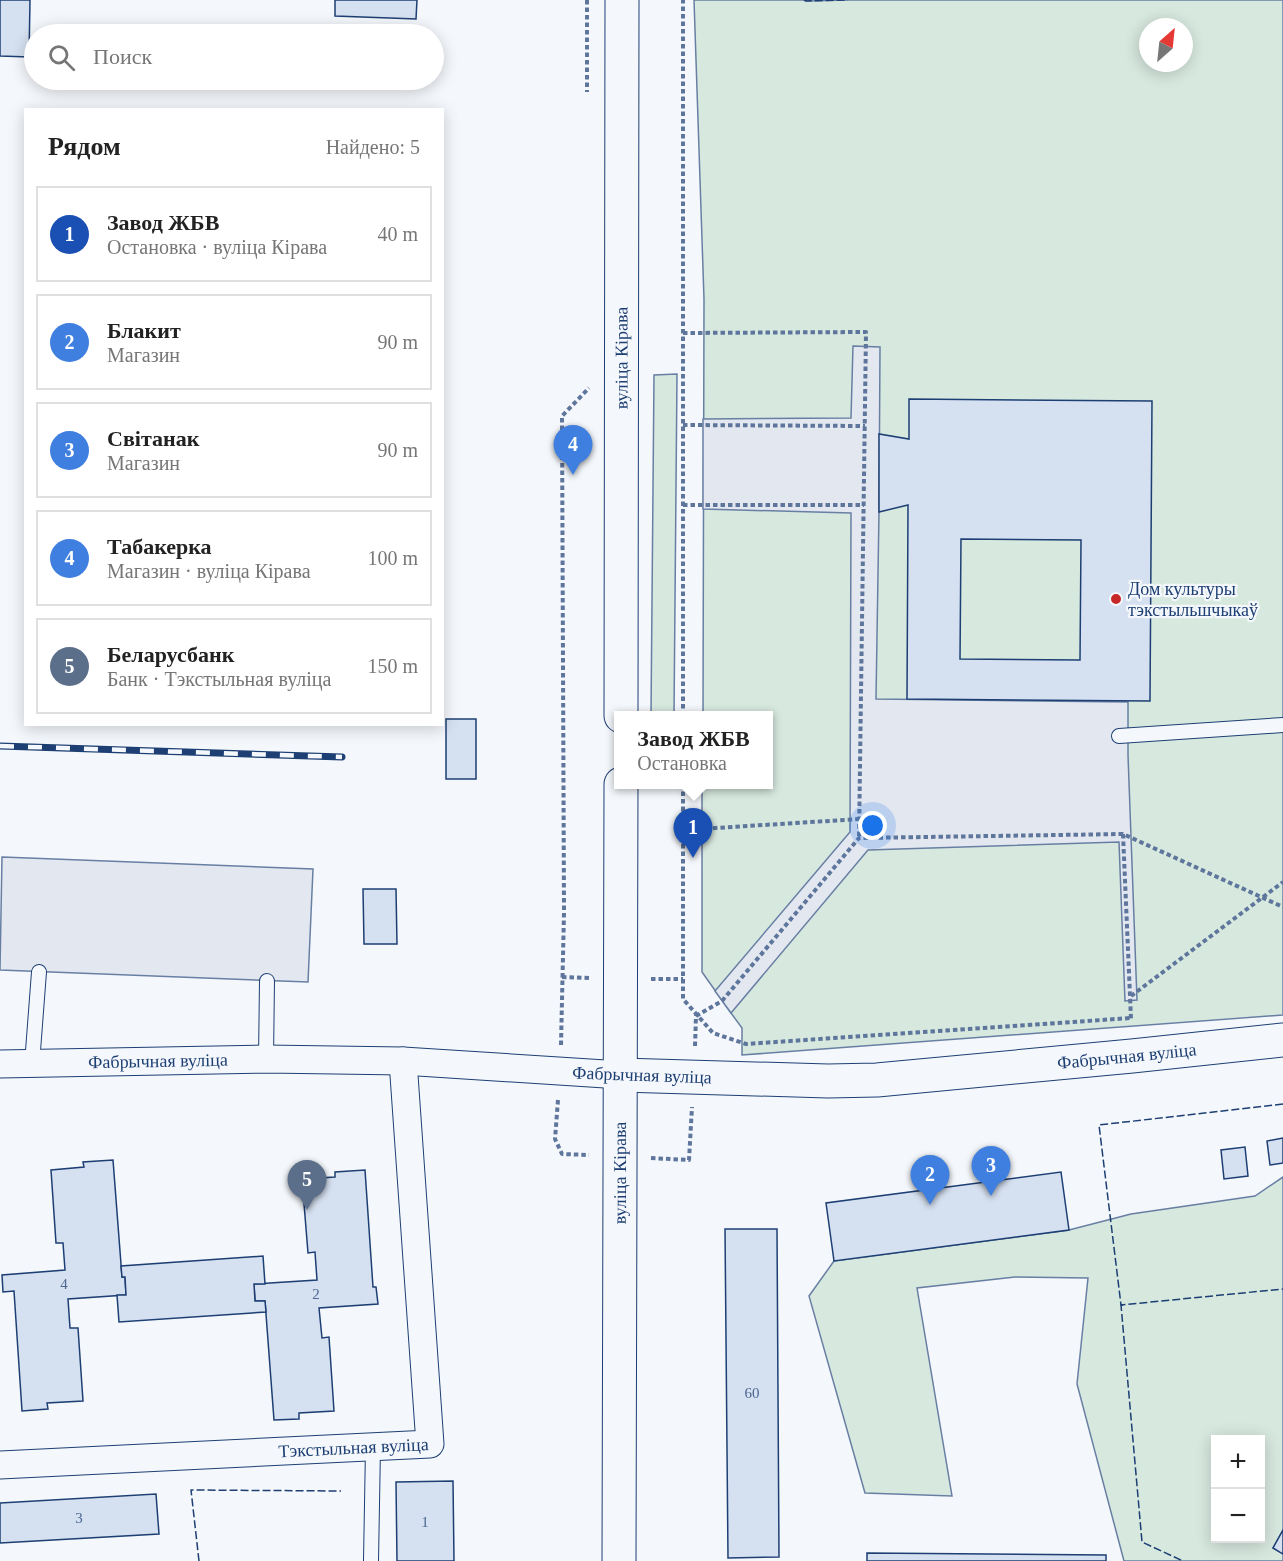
<!DOCTYPE html>
<html lang="ru">
<meta charset="utf-8">
<style>
:root{--surface:#fff;--page:#f2f2f2;--text:#222;--muted:#767676;--line:#e0e0e0;--accent:#111827}
body{margin:0;font-family:"Times New Roman",serif;background:var(--page);color:var(--text)}
.controls{position:absolute;right:18px;bottom:18px;display:grid;overflow:hidden;border-radius:0px;box-shadow:0 3px 15px #0003}
.controls button{width:54px;height:54px;display:grid;place-items:center;padding:0;border:0;border-bottom:2px solid var(--line);background:var(--surface);color:var(--text);font:30px sans-serif}
.compass{position:absolute;left:1139px;top:18px;width:54px;height:54px;border-radius:50%;background:var(--surface);box-shadow:0 3px 15px #0003;rotate:27deg}
.you{position:absolute;left:873px;top:826px;width:21px;height:21px;margin:-15px;border:4px solid #fff;border-radius:50%;background:#1a73e8;box-shadow:0 0 0 9px #1a73e833}
.badge{display:grid;place-items:center;width:39px;height:39px;border-radius:50%;background:var(--accent);color:#fff;font-size:20px;font-weight:700}
.pin{position:absolute;translate:-50% -50px;filter:drop-shadow(0 2px 3px #0008)}
.pin::after{content:'';position:absolute;top:32px;width:21px;height:18px;background:inherit;clip-path:polygon(0 0,100% 0,50% 100%)}
.popup{position:absolute;left:614px;top:711px;width:159px;height:78px;box-sizing:border-box;display:grid;place-content:center;border-radius:0px;background:var(--surface);filter:drop-shadow(0 2px 4px #0005);font-size:20px;white-space:nowrap;color:var(--muted)}
.popup b{font-size:22px;color:var(--text)}
.popup::after{content:'';position:absolute;left:50%;top:100%;margin-left:-12px;border:12px solid transparent;border-top-color:var(--surface)}
.list{margin:0;padding:0;list-style:none}
h2{display:flex;justify-content:space-between;align-items:center;height:78px;margin:0;padding:0 24px;font-size:26px}
h2 small{font-size:20px;font-weight:400;color:var(--muted)}
.list li{display:grid;grid-template-columns:39px 1fr auto;gap:18px;align-items:center;box-sizing:border-box;height:96px;margin:0 12px 12px;padding:0 12px;border:2px solid var(--line);border-radius:0px}
.list b{display:block;font-size:22px;white-space:nowrap}
.list p{margin:0;font-size:20px;white-space:nowrap;color:var(--muted)}
.list em{font-size:20px;font-style:normal;color:var(--muted)}
.icon{flex:none;width:33px;height:33px;fill:none;stroke:currentColor;stroke-width:2;stroke-linecap:round;stroke-linejoin:round}
.map{position:relative;flex:none;width:1283px;height:1561px;overflow:hidden}
.search{position:absolute;background:var(--surface);box-shadow:0 3px 15px #0003;left:24px;top:24px;width:420px;height:66px;display:flex;align-items:center;gap:15px;box-sizing:border-box;padding:0 21px;border-radius:33px;color:var(--muted);font-size:22px}
.panel{position:absolute;background:var(--surface);box-shadow:0 3px 15px #0003;left:24px;top:108px;width:420px;height:618px;border-radius:0px}
.map>svg:first-child{display:block}
</style>
<div class="map">
<svg width="1283" height="1561" viewBox="0 0 1283 1561">
<rect width="100%" height="100%" fill="#f4f7fb"/>
<g fill="#d7e8df" stroke="#687fa3" stroke-width="1.5" fill-rule="evenodd">
<path d="M694 0H804L807 1 848 0H1283V1015L742 1055V1028L731 1013 702 972V785L768 784V716L703 715 704 299ZM1148 27H1184V63H1148Z"/>
<path d="M677 374 674 715H651L654 375Z"/>
<path d="M1283 1177V1530L1273 1548 1283 1554V1561H1124L1077 1384 1088 1278 1015 1277 917 1288 952 1496 865 1493 809 1296 834 1261 1069 1230 1131 1214 1255 1196ZM1216 1440H1260V1538H1216Z"/>
</g>
<g fill="#e3e8f0" stroke="#687fa3" stroke-width="1.5">
<path d="M853 346 880 347 879 512 876 699 1128 702V755L1137 1000 1125 1001 1119 842 868 850 731 1013 715 991 850 832 851 513 703 509V419L851 418Z"/>
<path d="M2 857 313 869 308 982 0 970Z"/>
</g>
<g fill="#d5e0f0" stroke="#1d3f73" stroke-width="1.5" fill-rule="evenodd">
<path d="M0 0H30L29 57 0 56Z"/>
<path d="M335 0H417L416 19 335 16Z"/>
<path d="M909 399 1152 401 1150 701 907 699 908 505 879 512V434L909 439ZM961 539 1081 540 1080 660 960 659Z"/>
<rect x="446" y="719" width="30" height="60"/>
<path d="M363 889H396L397 944H364Z"/>
<path d="M1283 1138V1163L1270 1165 1267 1141Z"/>
<path d="M1245 1147 1248 1176 1224 1179 1221 1150Z"/>
<path d="M113 1160 122 1277H125L126 1295 68 1299 70 1328H78L83 1401 47 1403 48 1409 22 1411 14 1291 3 1292 2 1275 65 1270 63 1243H56L51 1170 84 1167 83 1162Z"/>
<path d="M365 1170 373 1287H376L378 1304 319 1308 322 1338 329 1337 334 1411 299 1413V1419L274 1420 265 1301H255L254 1284 317 1280 315 1252 308 1253 302 1179 335 1177V1172Z"/>
<path d="M1061 1172 1069 1230 834 1261 826 1203Z"/>
<path d="M725 1229H777L779 1557 728 1558Z"/>
<path d="M263 1256 265 1284H254L255 1301H265L266 1312 119 1322 117 1295H126L125 1277H122L121 1266Z"/>
<path d="M453 1481 454 1561H397L396 1482Z"/>
<path d="M156 1494 159 1534 0 1543V1503Z"/>
<path d="M1283 1530V1554L1273 1548Z"/>
<path d="M867 1553 1106 1555V1561H867Z"/>
</g>
<g fill="none" stroke-linecap="round" stroke-linejoin="round">
<defs>
<g id="service">
<path d="M1119 736 1283 725"/>
<path d="M266 1059 267 981"/>
<path d="M32 1064 39 972"/>
<path d="M371 1561 373 1447"/>
</g>
<g id="minor">
<path id="s1" d="M0 1064 266 1059 403 1061 621 1075"/>
<path id="s2" d="M0 1465 430 1444 403 1061"/>
</g>
<g id="secondary">
<path id="s3" d="M621 716 622 0"/>
<path id="s4" d="M621 1075 828 1081 877 1080 1132 1056 1283 1040"/>
<path id="s5" d="M619 1561 621 784"/>
</g>
</defs>
<use href="#service" stroke="#1d3f73" stroke-width="16"/>
<use href="#minor" stroke="#1d3f73" stroke-width="29"/>
<use href="#secondary" stroke="#1d3f73" stroke-width="35"/>
<g stroke="#5e769c" stroke-width="4" stroke-dasharray="4.5 3" stroke-linecap="butt">
<path d="M587 0V92"/>
<path d="M683 333 866 332 859 838"/>
<path d="M683 425 865 426"/>
<path d="M683 505H864"/>
<path d="M683 716V0"/>
<path d="M683 784V999L713 1033 746 1044 1131 1018"/>
<path d="M683 830 860 819"/>
<path d="M1123 834 1131 1019"/>
<path d="M562 977 589 978"/>
<path d="M651 979H683"/>
<path d="M1131 996 1283 882"/>
<path d="M561 1045 564 912 562 416 589 388"/>
<path d="M695 1046 696 1016 722 1001 859 838 1123 834 1283 907"/>
<path d="M558 1100 555 1139 562 1154 589 1155"/>
<path d="M651 1158 689 1160 692 1107"/>
</g>
<use href="#service" stroke="#f4f7fb" stroke-width="14"/>
<use href="#minor" stroke="#f4f7fb" stroke-width="27"/>
<use href="#secondary" stroke="#f4f7fb" stroke-width="33"/>
<defs>
<path id="rail" d="M0 746 342 757"/>
</defs>
<use href="#rail" stroke="#1d3f73" stroke-width="7"/>
<use href="#rail" stroke="#f4f7fb" stroke-width="4.5" stroke-dasharray="14" stroke-linecap="butt"/>
<g stroke="#1d3f73" stroke-width="1.5" stroke-dasharray="8 3" stroke-linecap="butt">
<path d="M804 0 806 1 848 0"/>
<path d="M1283 1104 1099 1125 1121 1305 1283 1289"/>
<path d="M1123 1305H1121L1142 1542 1183 1561"/>
<path d="M199 1561 191 1490 341 1491"/>
</g>
</g>
<circle fill="#c62828" stroke="#f4f7fb" stroke-width="2" cx="1116" cy="599" r="6"/>
<g text-anchor="middle" dominant-baseline="central" stroke-width="4.5" stroke-linejoin="round" paint-order="stroke">
<g font-size="15" fill="#4b6792">
<text x="64" y="1284">4</text>
<text x="316" y="1294">2</text>
<text x="752" y="1393">60</text>
<text x="79" y="1518">3</text>
<text x="425" y="1522">1</text>
</g>
<g font-size="18" fill="#1d3f73" stroke="#f4f7fb">
<text stroke="none"><textPath href="#s3" startOffset="358">вуліца Кірава</textPath></text>
<text stroke="none"><textPath href="#s4" startOffset="507">Фабрычная вуліца</textPath></text>
<text stroke="none"><textPath href="#s1" startOffset="158">Фабрычная вуліца</textPath></text>
<text transform="translate(642 1075) rotate(2)">Фабрычная вуліца</text>
<text stroke="none"><textPath href="#s5" startOffset="388">вуліца Кірава</textPath></text>
<text stroke="none"><textPath href="#s2" startOffset="354">Тэкстыльная вуліца</textPath></text>
</g>
<g font-size="18" fill="#1d3f73" stroke="#f4f7fb" text-anchor="start">
<text x="1128" y="589">Дом культуры<tspan x="1128" dy="21">тэкстыльшчыкаў</tspan></text>
</g>
</g>
</svg>
<div class="controls">
<button>+</button>
<button>−</button>
</div>
<svg class="compass" viewBox="-18 -18 36 36"><path d="M0-13l5 13h-10z" fill="#e53935"/><path d="M0 13l5-13h-10z" fill="#767676"/></svg>
<div class="you"></div>
<div class="pin badge" style="left:693px;top:858px;background:#1a4fb4">1</div>
<div class="popup"><b>Завод ЖБВ</b>Остановка</div>
<div class="pin badge" style="left:930px;top:1205px;background:#3f7fe0">2</div>
<div class="pin badge" style="left:991px;top:1196px;background:#3f7fe0">3</div>
<div class="pin badge" style="left:573px;top:475px;background:#3f7fe0">4</div>
<div class="pin badge" style="left:307px;top:1210px;background:#5c6f8a">5</div>
<div class="search"><svg class="icon" aria-label="search" viewBox="0 0 24 24"><circle cx="10" cy="10" r="6"/><path d="M15 15l6 6"/></svg>Поиск</div>
<section class="panel">
<h2>Рядом<small>Найдено: 5</small></h2>
<ul class="list">
<li><span class="badge" style="background:#1a4fb4">1</span><div><b>Завод ЖБВ</b><p>Остановка · вуліца Кірава</p></div><em>40 m</em></li>
<li><span class="badge" style="background:#3f7fe0">2</span><div><b>Блакит</b><p>Магазин</p></div><em>90 m</em></li>
<li><span class="badge" style="background:#3f7fe0">3</span><div><b>Світанак</b><p>Магазин</p></div><em>90 m</em></li>
<li><span class="badge" style="background:#3f7fe0">4</span><div><b>Табакерка</b><p>Магазин · вуліца Кірава</p></div><em>100 m</em></li>
<li><span class="badge" style="background:#5c6f8a">5</span><div><b>Беларусбанк</b><p>Банк · Тэкстыльная вуліца</p></div><em>150 m</em></li>
</ul>
</section>
</div>
